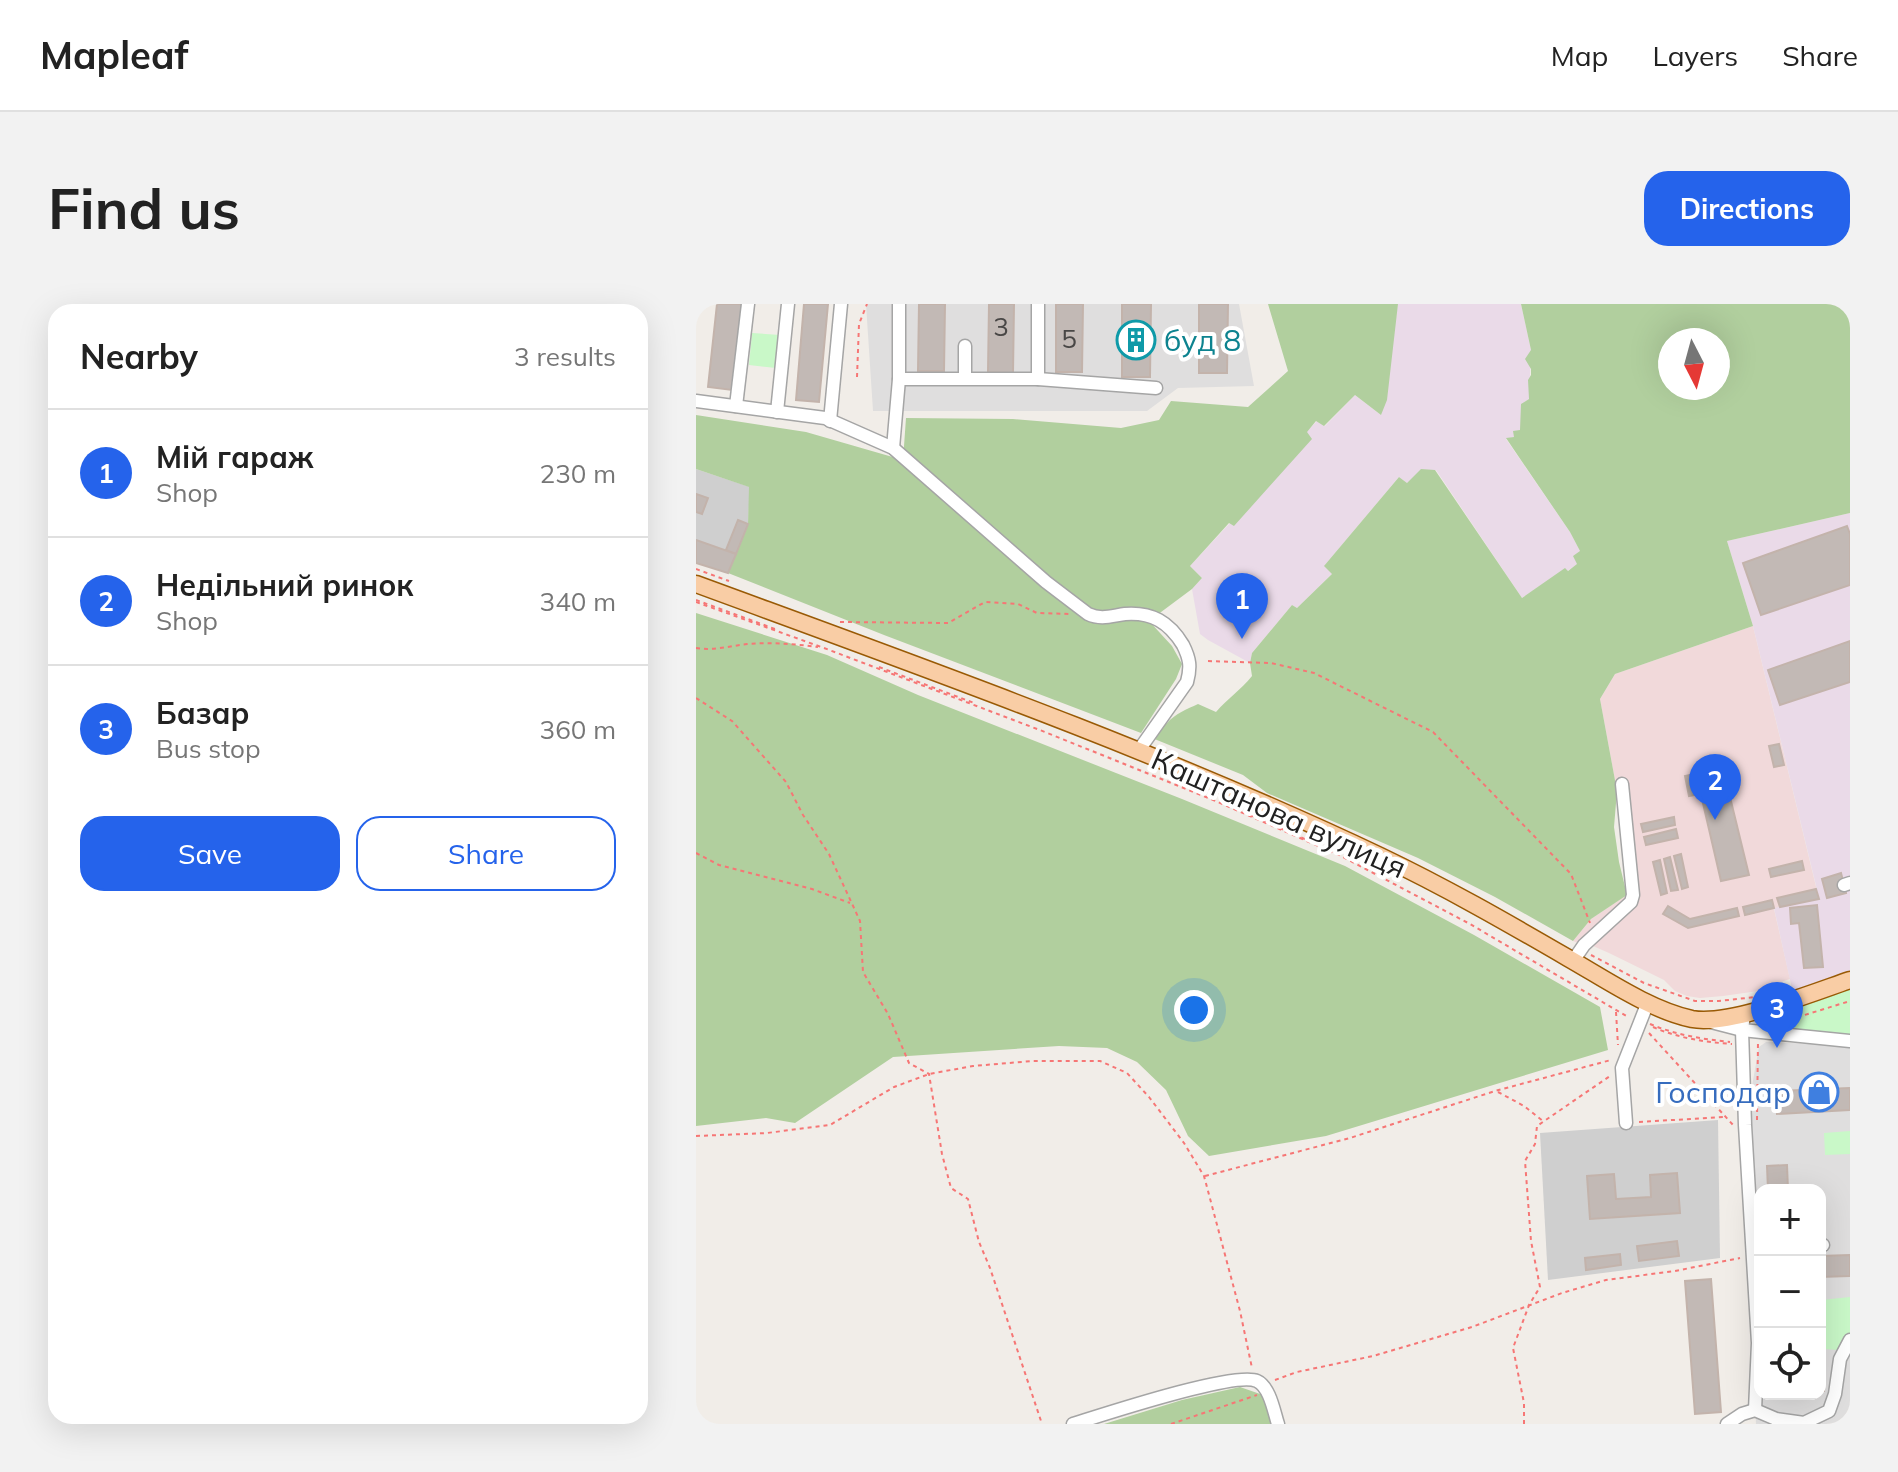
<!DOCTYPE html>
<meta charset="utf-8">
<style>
:root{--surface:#fff;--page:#f2f2f2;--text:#222;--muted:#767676;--line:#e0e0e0;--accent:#2563eb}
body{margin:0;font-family:Mulish,sans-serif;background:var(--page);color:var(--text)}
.controls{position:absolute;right:24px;bottom:24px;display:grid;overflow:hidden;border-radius:16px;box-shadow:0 8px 32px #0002}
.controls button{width:72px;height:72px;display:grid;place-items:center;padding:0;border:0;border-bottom:2px solid var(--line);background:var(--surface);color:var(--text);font:40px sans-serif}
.compass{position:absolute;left:962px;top:24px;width:72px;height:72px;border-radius:50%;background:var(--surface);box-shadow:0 8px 32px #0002;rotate:174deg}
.you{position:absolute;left:498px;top:706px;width:28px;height:28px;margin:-20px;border:6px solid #fff;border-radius:50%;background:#1a73e8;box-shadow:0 0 0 12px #1a73e833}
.badge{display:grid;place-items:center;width:52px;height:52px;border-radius:50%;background:var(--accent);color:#fff;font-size:26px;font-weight:700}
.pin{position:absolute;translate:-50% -66px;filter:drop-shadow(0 2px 4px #0008)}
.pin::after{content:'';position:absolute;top:42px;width:28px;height:24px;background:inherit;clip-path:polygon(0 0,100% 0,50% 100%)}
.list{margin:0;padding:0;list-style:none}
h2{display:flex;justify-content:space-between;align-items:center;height:104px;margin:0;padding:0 32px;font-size:34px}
h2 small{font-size:26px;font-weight:400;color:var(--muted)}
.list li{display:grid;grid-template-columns:52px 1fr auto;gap:24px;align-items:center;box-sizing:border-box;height:128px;padding:0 32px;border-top:2px solid var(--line)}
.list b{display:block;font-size:30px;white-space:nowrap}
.list p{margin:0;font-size:26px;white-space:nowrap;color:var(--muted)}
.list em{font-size:26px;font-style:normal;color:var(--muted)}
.actions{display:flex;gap:16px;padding:24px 32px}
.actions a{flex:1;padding:18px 0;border:2px solid var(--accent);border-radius:24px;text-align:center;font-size:28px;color:var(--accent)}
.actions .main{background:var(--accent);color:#fff}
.icon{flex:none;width:44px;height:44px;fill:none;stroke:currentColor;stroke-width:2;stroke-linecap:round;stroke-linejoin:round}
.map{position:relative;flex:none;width:1154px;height:1120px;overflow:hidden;border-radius:24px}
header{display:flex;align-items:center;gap:48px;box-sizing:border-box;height:112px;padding:0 40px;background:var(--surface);border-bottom:2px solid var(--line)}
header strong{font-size:38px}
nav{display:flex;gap:44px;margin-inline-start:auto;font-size:28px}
.intro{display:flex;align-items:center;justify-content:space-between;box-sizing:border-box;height:192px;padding:0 48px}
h1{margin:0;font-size:56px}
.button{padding:20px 36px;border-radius:24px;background:var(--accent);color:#fff;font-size:28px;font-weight:700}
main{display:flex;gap:48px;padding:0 48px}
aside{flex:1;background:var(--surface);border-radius:24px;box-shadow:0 8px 32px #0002}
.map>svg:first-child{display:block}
</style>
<header>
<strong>Mapleaf</strong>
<nav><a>Map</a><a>Layers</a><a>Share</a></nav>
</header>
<div class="intro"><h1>Find us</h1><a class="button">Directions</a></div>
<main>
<aside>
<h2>Nearby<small>3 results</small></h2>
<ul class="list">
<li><span class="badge">1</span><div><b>Мій гараж</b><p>Shop</p></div><em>230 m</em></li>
<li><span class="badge">2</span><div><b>Недільний ринок</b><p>Shop</p></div><em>340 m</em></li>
<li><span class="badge">3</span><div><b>Базар</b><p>Bus stop</p></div><em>360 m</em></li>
</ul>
<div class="actions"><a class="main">Save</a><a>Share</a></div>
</aside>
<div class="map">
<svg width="1154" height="1120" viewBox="0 0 1154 1120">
<rect width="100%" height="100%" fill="#f1ede8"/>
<g fill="#dfdede" fill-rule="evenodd">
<path d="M170 0H543L558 82 482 84 451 107H177Z"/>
<path d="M1070 738 1154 741V1120H1060L1049 821 1063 743ZM1064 886H1124V1090H1064Z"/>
</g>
<path fill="#f1d9da" d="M1057 322 1123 595 1078 605 1094 675 1072 682 1069 686 1027 692 1004 694 991 692 979 687 968 676 913 649 897 642 893 643 877 637 895 615 931 591 936 548 939 544 931 486 921 487 904 395 919 370Z"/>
<g fill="#eadae8">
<path d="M702 0H825L835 46 833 95 825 101V127L818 133 810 135 874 228 884 247 882 260 871 267 869 265 826 294 740 166 711 179 703 173 629 261 637 269 601 304 596 301 556 349 554 359 512 336 504 330 496 285 506 274 494 262 534 219 538 221 615 135 610 128 621 117 629 122 659 91 685 111Z"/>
<path d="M1154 209V676L1098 694 1078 604 1123 594 1057 322 1031 237Z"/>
</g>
<g fill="#cfcfcf">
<path d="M0 165 54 183 52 220 32 269 0 259Z"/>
<path d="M1022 816 1024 954 852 976 844 829Z"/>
</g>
<g fill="#b1cf9e" fill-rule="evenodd">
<path d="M572 0H702L691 96 685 111 659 91 628 122 620 117 611 128 616 135 538 222 533 219 494 262 506 274 496 285 453 317 476 342 486 360 480 375 445 429 188 331 32 269 52 220 53 183 0 165V111L110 128 207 156 210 114 317 115 425 124 463 116 475 97 552 103 592 67Z"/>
<path d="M825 0H1154V209L1031 237 1057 322 919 370 904 395 921 487 918 523 923 558 931 591 895 615 877 637 799 593 722 554 571 489 547 471 456 434C464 429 465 424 471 419 479 410 491 405 502 400L520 408C532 394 545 386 556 372L554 359 556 349 596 301 601 304 636 270 628 262 703 173 711 179 725 165 739 166 826 294 869 264 872 267 881 260 877 252 884 247 874 228 810 134 818 133 817 127 824 126 825 100 833 95 832 76 835 71V65L829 55 835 46ZM974 36H1022V84H974Z"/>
<path d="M0 309 131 351 222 391 486 495 649 562 778 631 904 703 912 746 630 832 513 852 492 832 470 786 441 758 411 744 363 742 197 753 99 819 70 814 0 822Z"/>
<path d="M544 1083 567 1091 576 1120H408L486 1096Z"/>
</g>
<g fill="#c9f8c8">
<path d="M56 29 84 31 80 64 53 61Z"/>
<path d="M1154 676V737L1063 728 1065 705Z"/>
<path d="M1154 827V850L1129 851 1128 829Z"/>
<path d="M1154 993V1029L1142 1046 1128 1045 1125 996Z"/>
</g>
<g fill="#c2b9b5" stroke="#c3b3ab" stroke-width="2">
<path d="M21 0H46L36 86 12 83Z"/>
<path d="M108 0H132L123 98 100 96Z"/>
<path d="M223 0H249L248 67H222Z"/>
<path d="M293 0H318L317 69 292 68Z"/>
<path d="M360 0H387L386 68H360Z"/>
<path d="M426 0H455L454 73H426Z"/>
<path d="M503 0H532L531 69H503Z"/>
<path d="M0 190 12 194 6 210 0 208Z"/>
<path d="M42 216 52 220 40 250 30 246Z"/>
<path d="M1151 222 1154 230V281L1065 311 1047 259Z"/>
<path d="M0 236 40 250 32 269 0 259Z"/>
<path d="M1154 337V378L1084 401 1072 366Z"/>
<path d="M1083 440 1088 461 1078 463 1073 442Z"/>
<path d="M1028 464 1033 489 1006 495 1004 490 993 492 989 472Z"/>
<path d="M1033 489 1053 571 1025 577 1006 495Z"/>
<path d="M978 513 979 521 947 528 945 520Z"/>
<path d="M980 525 982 534 950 541 948 533Z"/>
<path d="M985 550 992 583 986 585 978 552Z"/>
<path d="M974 553 982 586 975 587 968 555Z"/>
<path d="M964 556 971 589 965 591 957 558Z"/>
<path d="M1106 557 1108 566 1075 573 1073 565Z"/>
<path d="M1145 569 1150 589 1131 594 1126 575Z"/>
<path d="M1120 585 1123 595 1084 603 1081 594Z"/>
<path d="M1076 596 1078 604 1049 611 1047 603Z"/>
<path d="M1121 601 1127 663 1108 664 1103 619 1095 620 1094 604Z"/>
<path d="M972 602 994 615 1041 604 1043 612 992 624 967 610Z"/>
<path d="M1154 784V806L1081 810 1080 787Z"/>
<path d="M1091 861 1092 886H1072L1071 862Z"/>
<path d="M981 869 984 909 894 915 891 872 918 870 920 895 955 893 954 871Z"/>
<path d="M981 937 983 952 943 957 941 942Z"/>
<path d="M924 950 925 961 890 966 889 954Z"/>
<path d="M1154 951V972L1124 973V952Z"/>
<path d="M1015 975 1025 1108 999 1110 989 977Z"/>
<path d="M1124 1067H1127L1128 1087 1124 1088Z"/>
</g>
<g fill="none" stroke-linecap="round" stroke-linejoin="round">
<defs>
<g id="minor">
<path d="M342 0V75"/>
<path d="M269 74V42"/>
<path d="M203 75H342L460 84"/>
<path d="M0 97 129 114 197 144 350 278 392 310C405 316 415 312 429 310 456 308 473 318 487 341 494 355 495 363 491 378L443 446"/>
<path d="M40 102 52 0"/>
<path d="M81 108 92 0"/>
<path d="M134 117 145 0"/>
<path d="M197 144 203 75V0"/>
<path d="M1148 581 1154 579"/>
<path d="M877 657 888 641 935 598 937 591 926 480"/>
<path d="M1048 710 1046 726 1049 821 1062 1039 1059 1106"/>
<path d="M1015 718 1046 726 1154 737"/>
<path d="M930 819 926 764 952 698"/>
<path d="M1124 941H1127"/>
<path d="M377 1120C406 1111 539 1067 561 1077 574 1083 578 1108 582 1120"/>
<path d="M1031 1120 1046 1110 1059 1106 1080 1115 1108 1119 1133 1107 1139 1090 1144 1055 1154 1036"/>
</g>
<path id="major" d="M0 280C231 365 462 447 684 552 749 583 810 618 872 654 909 675 954 706 996 715 1033 722 1116 689 1154 676"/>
</defs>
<use href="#minor" stroke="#a5a5a5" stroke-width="15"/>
<use href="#major" stroke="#995a05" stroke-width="19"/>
<g stroke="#f67675" stroke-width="2" stroke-dasharray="4 4" stroke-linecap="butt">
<path d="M161 73 163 20 171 0"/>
<path d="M0 265 33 277"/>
<path d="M0 296 79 325"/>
<path d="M0 298 128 344 349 428 515 495 645 552 774 620 932 713"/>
<path d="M144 318 252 319 289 298 322 300 341 309 374 310"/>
<path d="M0 344C17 347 34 342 51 340 75 338 99 340 122 343"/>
<path d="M512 357 575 359 618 369 737 428 875 570 894 619"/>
<path d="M183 363 278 399"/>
<path d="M0 394 36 417 90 478 107 511 133 550 164 617 167 668 192 710 213 759 233 770 246 850 255 884 272 895 283 938 294 964 346 1120"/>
<path d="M554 511 611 536"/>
<path d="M0 549 23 561 116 585 154 599"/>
<path d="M895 651 948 679 999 697H1023L1059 693"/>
<path d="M920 708 922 741"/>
<path d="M1086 718 1154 697"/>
<path d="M954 720C980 731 1006 735 1034 738"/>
<path d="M957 723C982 734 1008 738 1036 740"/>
<path d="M953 729 1038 822"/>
<path d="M802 788 828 802 847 817"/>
<path d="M1061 816 1062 738"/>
<path d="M943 818 1028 813"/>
<path d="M0 832 71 829 134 821 198 783 233 770 277 762 337 757H404L431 769 453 793 488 839 508 872 544 1007 556 1064"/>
<path d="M509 872 654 834 799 787 915 756"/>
<path d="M579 1076 601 1068 677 1052 776 1023 866 989 910 976 979 967 1044 954"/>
<path d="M475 1120 561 1091"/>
<path d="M828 1120V1099L817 1044 833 1001 844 983 835 937 829 857 839 840 841 822 914 772"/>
</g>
<use href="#minor" stroke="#fff" stroke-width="12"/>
<use href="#major" stroke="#f9cda5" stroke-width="16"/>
</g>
<defs>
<symbol id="building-ring" viewBox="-11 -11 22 22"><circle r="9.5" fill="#fff" stroke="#0f9aa8" stroke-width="1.5"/><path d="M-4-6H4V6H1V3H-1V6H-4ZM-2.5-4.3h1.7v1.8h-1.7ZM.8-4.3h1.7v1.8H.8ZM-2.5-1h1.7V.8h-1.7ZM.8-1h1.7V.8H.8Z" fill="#0f9aa8"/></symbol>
<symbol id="shop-ring" viewBox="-11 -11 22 22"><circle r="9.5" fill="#fff" stroke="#3f7fe0" stroke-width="1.5"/><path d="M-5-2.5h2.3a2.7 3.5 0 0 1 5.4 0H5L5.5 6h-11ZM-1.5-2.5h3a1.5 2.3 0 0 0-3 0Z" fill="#3f7fe0"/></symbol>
</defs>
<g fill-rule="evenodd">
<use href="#building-ring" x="418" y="14" width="44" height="44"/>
<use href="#shop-ring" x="1101" y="766" width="44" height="44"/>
</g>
<g text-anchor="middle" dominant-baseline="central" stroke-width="8" stroke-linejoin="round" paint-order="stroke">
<g font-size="26" fill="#494746">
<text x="305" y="22">3</text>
<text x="373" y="34">5</text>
</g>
<g font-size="30" fill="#0d838f" stroke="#fff" text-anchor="start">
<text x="468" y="36">буд 8</text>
</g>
<g font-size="30" fill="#212121" stroke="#fff">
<text transform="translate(583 509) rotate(24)">Каштанова вулиця</text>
</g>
<g font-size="30" fill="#366cbe" stroke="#fff" text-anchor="end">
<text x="1095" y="788">Господар</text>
</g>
</g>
</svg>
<div class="controls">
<button>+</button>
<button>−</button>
<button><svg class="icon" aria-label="locate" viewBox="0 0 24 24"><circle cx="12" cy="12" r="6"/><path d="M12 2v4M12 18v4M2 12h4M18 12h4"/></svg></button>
</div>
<svg class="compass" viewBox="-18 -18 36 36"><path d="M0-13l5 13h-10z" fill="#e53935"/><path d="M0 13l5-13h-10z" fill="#767676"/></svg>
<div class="you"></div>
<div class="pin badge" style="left:546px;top:335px">1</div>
<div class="pin badge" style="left:1019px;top:516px">2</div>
<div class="pin badge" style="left:1081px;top:744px">3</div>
</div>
</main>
